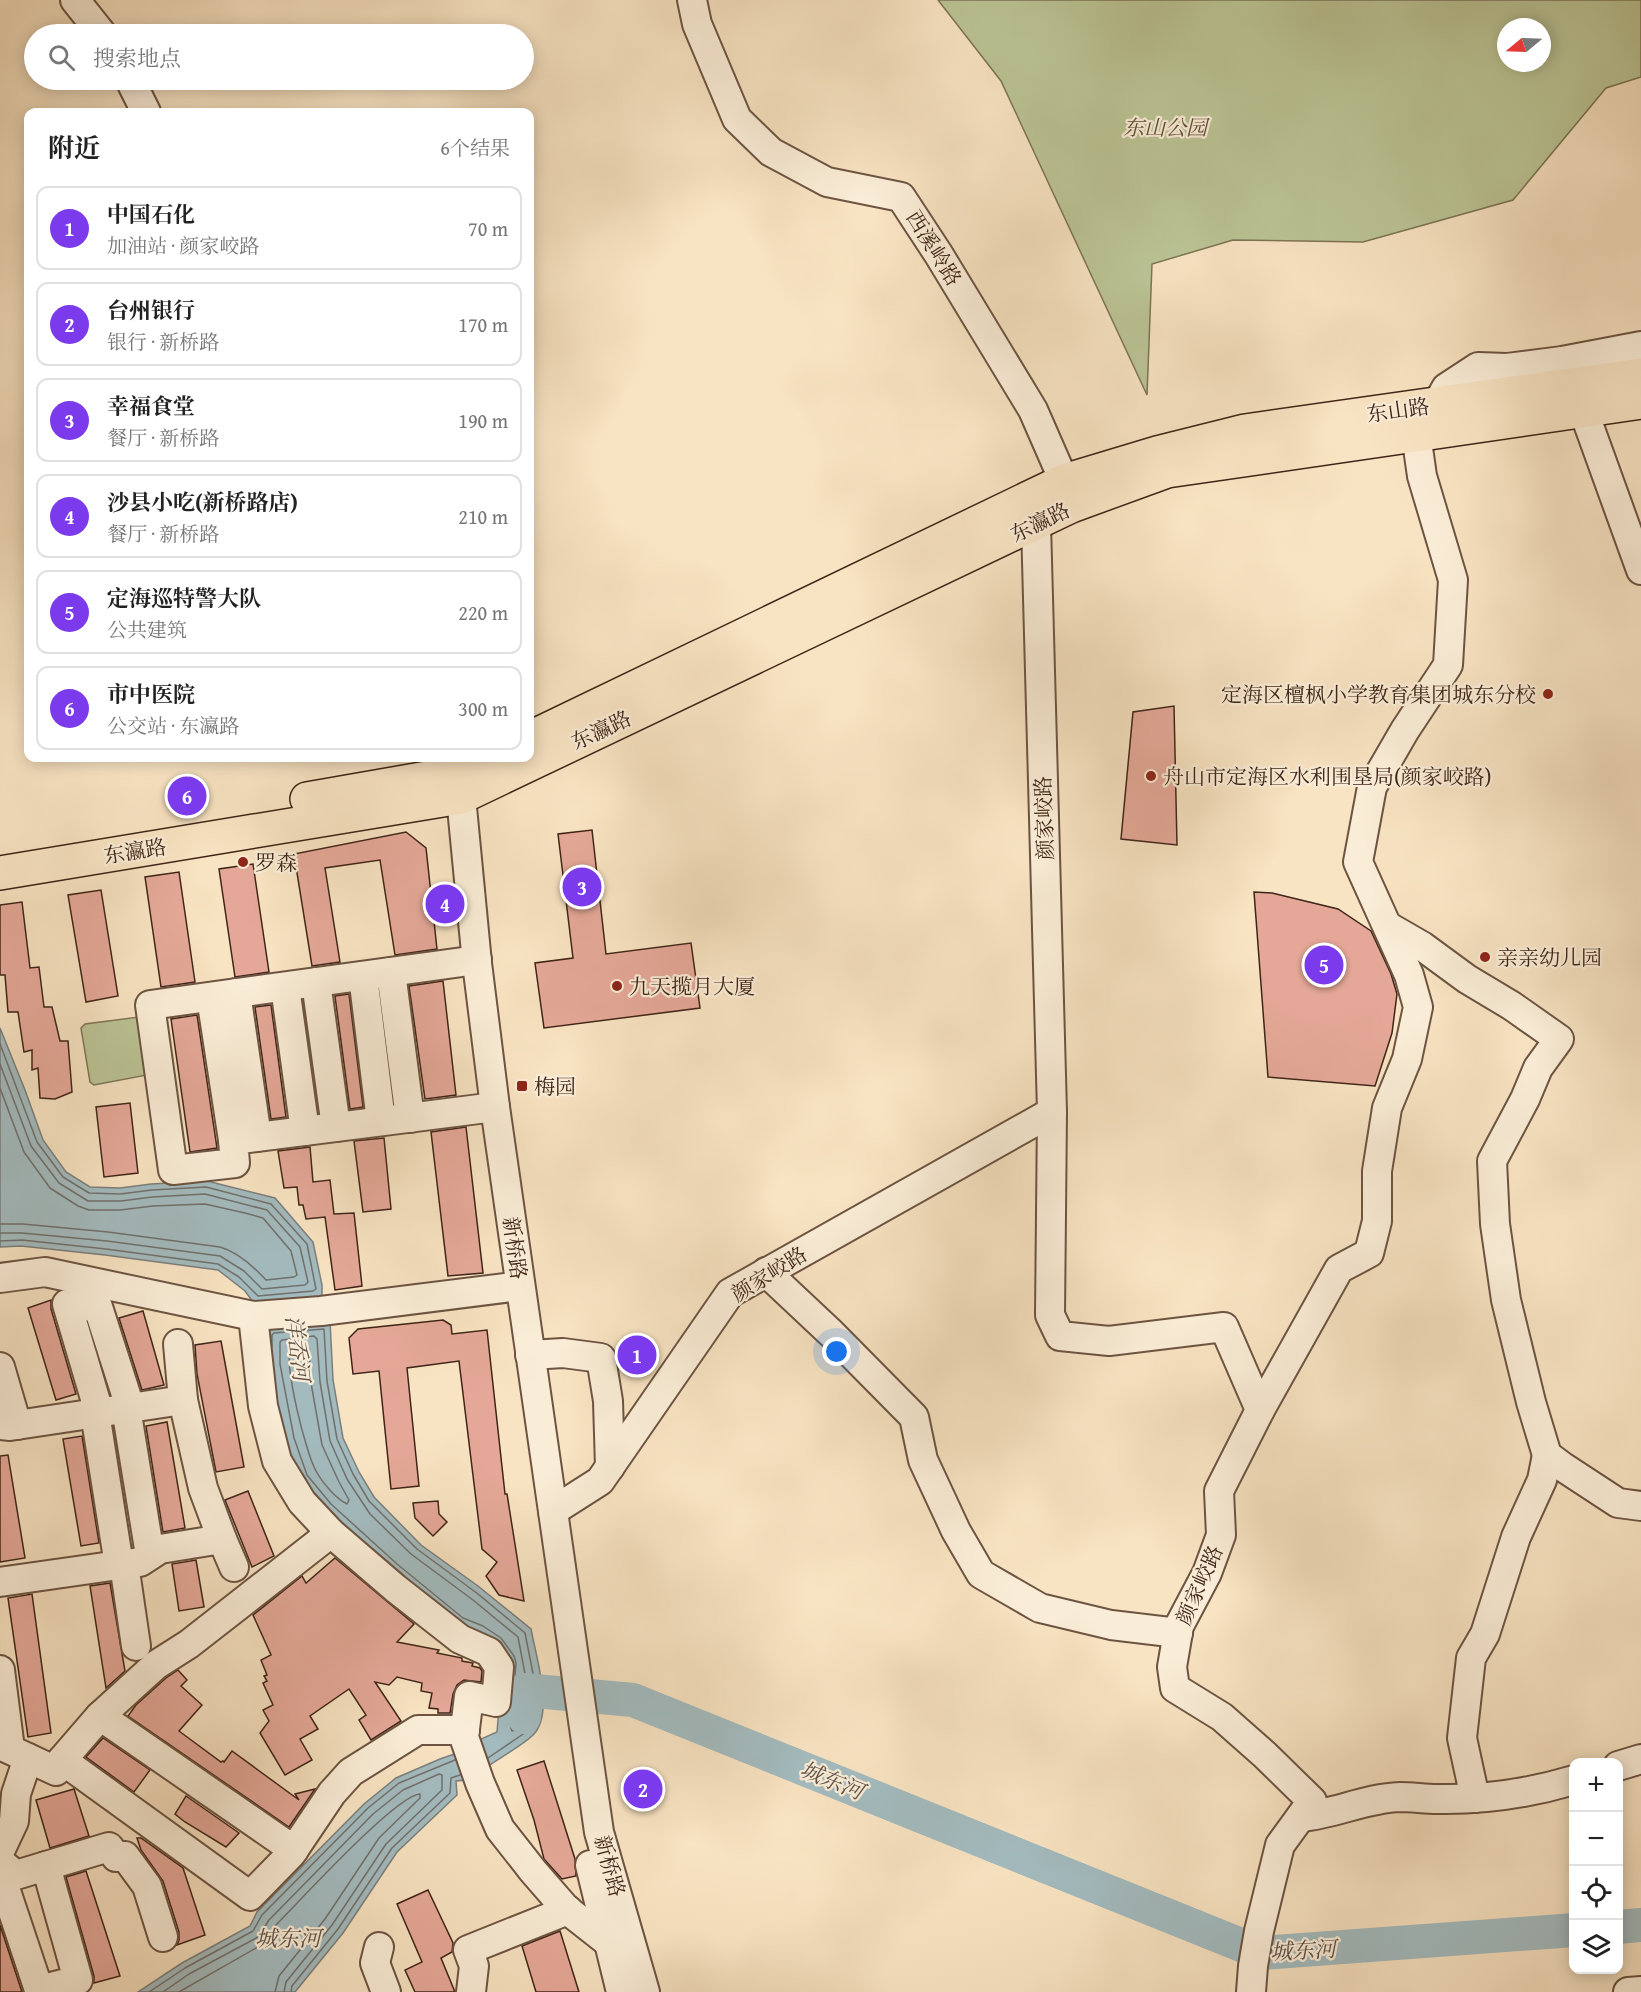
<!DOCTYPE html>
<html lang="zh">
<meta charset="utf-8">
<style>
:root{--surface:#fff;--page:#f2f2f2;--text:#222;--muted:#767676;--line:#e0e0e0;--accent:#7c3aed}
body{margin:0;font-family:"Gentium Book Plus","Noto Serif SC",serif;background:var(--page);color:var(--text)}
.controls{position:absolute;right:18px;bottom:18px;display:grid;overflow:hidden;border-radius:12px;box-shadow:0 3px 15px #0003}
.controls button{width:54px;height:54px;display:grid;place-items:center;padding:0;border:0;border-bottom:2px solid var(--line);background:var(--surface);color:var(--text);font:30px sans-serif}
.compass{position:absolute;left:1497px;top:18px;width:54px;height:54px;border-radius:50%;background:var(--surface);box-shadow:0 3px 15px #0003;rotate:251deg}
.you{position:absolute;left:837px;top:1352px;width:21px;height:21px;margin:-15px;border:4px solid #fff;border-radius:50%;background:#1a73e8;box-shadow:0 0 0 9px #1a73e833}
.badge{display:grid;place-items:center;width:39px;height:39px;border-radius:50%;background:var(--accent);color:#fff;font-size:20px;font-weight:700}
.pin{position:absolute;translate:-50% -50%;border:3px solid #fff;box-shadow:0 2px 6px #0006}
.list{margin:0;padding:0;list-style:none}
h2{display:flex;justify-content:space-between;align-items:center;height:78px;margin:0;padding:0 24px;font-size:26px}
h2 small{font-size:20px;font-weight:400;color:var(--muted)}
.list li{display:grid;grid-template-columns:39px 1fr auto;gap:18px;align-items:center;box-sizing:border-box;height:84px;margin:0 12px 12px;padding:0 12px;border:2px solid var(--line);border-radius:12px}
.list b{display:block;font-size:22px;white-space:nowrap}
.list p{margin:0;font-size:20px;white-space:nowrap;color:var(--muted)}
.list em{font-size:20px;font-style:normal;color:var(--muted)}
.icon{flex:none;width:33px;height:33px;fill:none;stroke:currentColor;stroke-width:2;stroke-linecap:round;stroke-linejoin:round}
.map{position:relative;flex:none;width:1641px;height:1992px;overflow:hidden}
.search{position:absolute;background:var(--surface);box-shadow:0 3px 15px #0003;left:24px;top:24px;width:510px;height:66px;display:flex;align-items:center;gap:15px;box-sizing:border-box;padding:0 21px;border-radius:33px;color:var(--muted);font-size:22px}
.panel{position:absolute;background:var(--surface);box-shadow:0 3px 15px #0003;left:24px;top:108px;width:510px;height:654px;border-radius:12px}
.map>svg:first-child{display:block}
</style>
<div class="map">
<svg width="1641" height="1992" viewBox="0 0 1641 1992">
<rect width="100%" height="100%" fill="#f8e3c2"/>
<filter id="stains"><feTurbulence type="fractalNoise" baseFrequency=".00333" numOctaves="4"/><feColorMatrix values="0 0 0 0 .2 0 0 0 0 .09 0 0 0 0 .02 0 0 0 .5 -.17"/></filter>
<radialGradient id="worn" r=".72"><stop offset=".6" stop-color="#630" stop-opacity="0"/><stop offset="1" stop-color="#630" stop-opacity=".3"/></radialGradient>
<g fill="#bbc495" stroke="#7d7456" stroke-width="1.5" fill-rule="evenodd">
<path d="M938 0H1641V77L1606 88 1513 200 1363 242 1233 240 1152 264 1147 395 1001 81ZM1506 27H1542V63H1506Z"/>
<path d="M139 1017 147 1075 94 1085 90 1082 81 1028 85 1024Z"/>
</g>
<g fill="#a3bbbf" stroke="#7b7f7c" stroke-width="1.5">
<path d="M0 1028 25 1090 43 1140 66 1172 90 1187 120 1188 151 1184 207 1181 275 1198 313 1242 322 1285V1296L270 1303 253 1302 245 1291 218 1270 105 1255 21 1246 0 1247Z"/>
<path d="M330 1321 333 1380 343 1438 359 1472 374 1497 421 1545 478 1586 531 1629C536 1657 554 1712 534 1734 525 1744 496 1760 484 1769L475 1747 481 1739 497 1732 503 1663 321 1513 281 1442 266 1328Z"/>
<path d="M463 1751 466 1780 456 1781 457 1795 397 1852 343 1933 295 1992H138L182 1963 250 1926 257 1912 364 1804 396 1778 440 1759Z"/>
</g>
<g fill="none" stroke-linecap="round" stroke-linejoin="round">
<g stroke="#71706c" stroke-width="1.5">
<path d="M0 1044 37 1142 63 1177 89 1193 120 1194 152 1190 206 1187 271 1204 307 1244 316 1289 313 1291 258 1296 239 1277 218 1264 106 1249 22 1240 0 1241"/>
<path d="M0 1064 31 1146 59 1183 88 1201H121L152 1197 205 1194 267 1210 300 1247 308 1282 305 1285 262 1289 244 1271 220 1256 107 1241 22 1233H0"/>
<path d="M0 1088 24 1152 50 1188 78 1206 89 1210H120L153 1206 205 1204 245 1213 263 1218 291 1251 297 1275 294 1277 266 1280C254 1267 238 1252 220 1247L108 1232 23 1224H0"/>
<path d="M314 1336 317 1339 320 1382 330 1441 347 1479 370 1514 411 1554 473 1600 518 1637 531 1705C530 1718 525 1728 512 1731L511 1728 516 1663 514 1656 501 1638 483 1626 463 1618 397 1564 331 1504 307 1475 294 1438 280 1364V1342L282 1340Z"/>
<path d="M306 1346 309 1349 311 1383 322 1445 339 1482 349 1500 347 1504C336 1499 322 1482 316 1471 306 1454 283 1362 291 1348Z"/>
<path d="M272 1347V1335L274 1333 324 1329 327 1381 337 1439 353 1474 369 1501 417 1549 478 1594 525 1633 539 1704 537 1718 529 1730 488 1758"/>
<path d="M149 1992 185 1968 253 1931 262 1915 368 1808 399 1783 455 1760"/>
<path d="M163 1992 189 1974 258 1937 269 1920 373 1814 403 1790 439 1774 442 1775V1790L386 1844 332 1925 286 1982 284 1992"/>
<path d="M179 1992 263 1944 276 1925C298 1903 396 1795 420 1794V1798L379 1838 325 1919 279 1976 275 1992"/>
<path d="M291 1992 292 1986 338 1929 392 1848 450 1793 451 1778 460 1775"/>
</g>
<g stroke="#a3bbbf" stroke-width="34">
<path d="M524 1717V1690L633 1700 1261 1953 1574 1930"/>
<path d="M1618 1927 1641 1925"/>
</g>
</g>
<g fill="#e5a898" stroke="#3f2418" stroke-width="1.5">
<path d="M1174 706 1177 845 1121 839 1133 712Z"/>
<path d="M592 830 606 954 691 943 700 1008 544 1028 535 963 573 958 558 834Z"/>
<path d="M406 832 426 848 437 949 395 955 380 860 325 868 340 962 312 966 294 854Z"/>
<path d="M253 864 269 972 235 977 219 869Z"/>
<path d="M179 872 195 982 161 987 145 877Z"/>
<path d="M101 890 118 996 86 1002 68 895Z"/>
<path d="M1254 892 1272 893 1338 909 1371 931 1391 974 1397 994 1392 1033 1375 1086 1268 1077Z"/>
<path d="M22 902 30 968 39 967 44 1007H52L60 1041H68L72 1092 55 1099 40 1098 38 1068 32 1070V1050L24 1052 18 1012H8L5 975H0V905Z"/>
<path d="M443 981 456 1095 425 1099 409 986Z"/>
<path d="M349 994 363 1107 350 1109 335 996Z"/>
<path d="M271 1005 286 1117 271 1119 255 1007Z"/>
<path d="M197 1015 217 1148 190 1152 171 1019Z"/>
<path d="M130 1103 138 1173 104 1177 96 1107Z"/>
<path d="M466 1127 483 1273 448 1276 431 1132Z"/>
<path d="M384 1138 391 1209 363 1212 354 1141Z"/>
<path d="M310 1147 313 1182 330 1180 334 1214 354 1213 362 1286 335 1290 325 1217 306 1219 303 1205H299L297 1187 284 1188 278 1151Z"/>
<path d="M51 1300V1309L76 1394 56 1400 28 1308Z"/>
<path d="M143 1311 164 1385 142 1390 119 1318Z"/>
<path d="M443 1320 451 1325 452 1334 487 1330 505 1494H507L524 1601 499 1595 486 1576 497 1562 482 1549 459 1361 407 1368 419 1486 391 1489 379 1371 353 1374 349 1338 358 1329Z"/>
<path d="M221 1341 244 1467 216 1472 197 1374 195 1345Z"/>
<path d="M167 1422 185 1528 163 1532 146 1426Z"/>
<path d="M82 1436 99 1543 81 1546 63 1439Z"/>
<path d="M8 1455 25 1558 0 1562V1456Z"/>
<path d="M248 1491 274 1556 252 1567 225 1500Z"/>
<path d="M438 1501 439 1514 447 1522 433 1536 415 1518 413 1503Z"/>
<path d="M335 1558 414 1624 397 1642 439 1650 437 1653 462 1658V1661L473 1663 472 1666 480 1668 482 1671 481 1682 464 1680 457 1685 453 1694 450 1713H438V1709L429 1708 432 1693 421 1691 422 1683 397 1677 389 1685 375 1682 401 1721 371 1740 359 1720 366 1715 349 1689 310 1716 318 1729 300 1739 312 1760 285 1775 260 1733 269 1721 263 1710 273 1705 263 1683 267 1681 264 1676 267 1675 261 1660 271 1655 253 1615 302 1576 306 1583Z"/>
<path d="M196 1560 204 1607 179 1611 172 1564Z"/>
<path d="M110 1583 125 1671 106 1688 90 1586Z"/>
<path d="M32 1594 51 1733 28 1737 8 1598Z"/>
<path d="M178 1670 187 1680 181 1686 202 1705 179 1731 221 1762 223 1761 224 1762 232 1751 299 1800 295 1794 315 1789 289 1827 128 1716 136 1705 166 1678Z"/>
<path d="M103 1738 150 1770 134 1792 86 1757Z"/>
<path d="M544 1761 575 1859 576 1876 562 1879 544 1859 534 1820 517 1770Z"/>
<path d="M74 1789 89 1836 50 1848 36 1800Z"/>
<path d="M186 1796 239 1833 226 1847 185 1822 175 1814Z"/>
<path d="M137 1838H141L183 1868 205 1935 177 1945 179 1940V1932L163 1881 141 1850Z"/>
<path d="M86 1871 120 1976 94 1983V1976L66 1877Z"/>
<path d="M428 1890 453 1943 452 1952 441 1958 455 1992H415L405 1970 422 1962 397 1904Z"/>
<path d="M0 1925 22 1992H0Z"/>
<path d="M560 1931 579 1992H536L522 1946Z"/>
</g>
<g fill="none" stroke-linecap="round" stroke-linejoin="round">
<defs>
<g id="minor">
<path d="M75 0 102 34"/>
<path d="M692 0 697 24 737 119 771 152 827 182 901 197 939 255 1033 410 1064 481"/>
<path d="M130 80 146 112"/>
<path d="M1576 390 1641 570"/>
<path d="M1437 404 1446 388 1478 367 1507 368 1562 361 1641 346"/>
<path d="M1036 524 1052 1112 1050 1315 1060 1336 1109 1341 1224 1327 1260 1410 1219 1491 1221 1535 1207 1573 1179 1626 1172 1667 1175 1688 1222 1717 1265 1755 1312 1801 1280 1845 1259 1931 1253 1966 1251 1992"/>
<path d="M448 758 456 773 461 797 477 963 495 1107 599 1832 645 1992"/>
<path d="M1389 927 1422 946 1467 979 1512 1006 1559 1039 1538 1068 1525 1099 1492 1161 1495 1224 1506 1300 1531 1402 1547 1455 1563 1467 1618 1503 1641 1506"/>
<path d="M477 960 150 1005 173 1170 235 1163 233 1140 495 1107"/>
<path d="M391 972 410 1118"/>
<path d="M363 976 381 1121"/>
<path d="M316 982 336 1127"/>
<path d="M285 987 305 1131"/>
<path d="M236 993 257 1137"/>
<path d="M211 997 233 1140"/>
<path d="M766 1272 832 1334 914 1417 923 1460 956 1531 981 1574 1040 1608 1111 1625 1178 1633"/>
<path d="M0 1278 45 1272 253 1316 321 1311 520 1286"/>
<path d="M253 1316 263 1406 277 1461 302 1502 331 1533 395 1588 460 1639 489 1652 499 1667 496 1702 469 1696 464 1737 480 1783 500 1829 533 1871 566 1909 608 1942"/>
<path d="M178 1344 183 1400"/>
<path d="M530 1355 563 1353 601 1358 608 1401 610 1467"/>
<path d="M0 1367 17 1425"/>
<path d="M126 1408 150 1555"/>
<path d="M1260 1410 1339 1269 1369 1253 1377 1221V1171L1387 1108 1407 1059 1418 1007 1409 975 1358 862 1372 787 1405 730 1448 665 1453 580 1422 476 1416 434"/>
<path d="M99 1412 67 1304 98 1307 130 1407"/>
<path d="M95 1413 119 1565"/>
<path d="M0 1425 10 1426 183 1400 203 1488 222 1539 160 1549 140 1562 0 1582"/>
<path d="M553 1511 600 1481 730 1293 1052 1112"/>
<path d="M222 1539 234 1567"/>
<path d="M124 1564 136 1646"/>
<path d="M0 1670 10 1749"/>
<path d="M100 1716 294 1850"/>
<path d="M0 1745 56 1771 62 1760 100 1716 156 1665 189 1644 331 1533"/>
<path d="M62 1760 250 1896 291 1854 332 1793 351 1772 418 1730H465"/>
<path d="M1618 1766 1641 1759"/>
<path d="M1475 1798 1462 1738 1471 1658 1485 1634 1516 1537 1542 1480 1547 1455"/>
<path d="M1301 1817C1335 1814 1366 1798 1400 1797 1412 1797 1425 1799 1437 1799 1482 1800 1530 1793 1574 1780"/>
<path d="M0 1851 14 1821 16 1794 28 1758"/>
<path d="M0 1862 16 1875 109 1847 116 1857 125 1856 147 1886 163 1937"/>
<path d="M590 1865 621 1992"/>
<path d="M0 1873 39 1990 78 1980 46 1866"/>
<path d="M379 1947 375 1963 386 1992"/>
<path d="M471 1992 474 1966 468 1950 568 1910"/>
<path d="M1628 1992 1641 1991"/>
</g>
<g id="major">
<path d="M530 738 1064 481 1157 453 1245 431 1641 375"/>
<path d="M307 799 456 773 489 758"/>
<path d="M0 873 461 797 1071 506 1167 471 1641 402"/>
</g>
</defs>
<use href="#minor" stroke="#6d5442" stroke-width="32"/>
<use href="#major" stroke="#3f2418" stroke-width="36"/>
<use href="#minor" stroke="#faedd7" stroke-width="28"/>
<use href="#major" stroke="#f8e3c2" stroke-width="33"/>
</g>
<g fill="#8f2418" stroke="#faedd7" stroke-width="2">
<circle cx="1548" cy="694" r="6"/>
<circle cx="1151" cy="776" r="6"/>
<circle cx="243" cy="862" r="6"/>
<circle cx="1485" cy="957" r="6"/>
<circle cx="617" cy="986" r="6"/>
<rect x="516" y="1080" width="12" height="12" rx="3"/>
</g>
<g text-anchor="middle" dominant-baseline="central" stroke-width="4.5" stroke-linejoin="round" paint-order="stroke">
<g font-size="21" font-style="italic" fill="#5e4c37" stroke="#faedd7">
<text x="1165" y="127">东山公园</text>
</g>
<g font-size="21" fill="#3f2418" stroke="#faedd7">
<text transform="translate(934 248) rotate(58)">西溪岭路</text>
<text transform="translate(1398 410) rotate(-8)">东山路</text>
<text transform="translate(1040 522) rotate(-26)">东瀛路</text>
<text transform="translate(601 730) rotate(-25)">东瀛路</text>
<text transform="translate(1044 818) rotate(-92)">颜家峧路</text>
<text transform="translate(135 851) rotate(-9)">东瀛路</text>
<text transform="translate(515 1248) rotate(82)">新桥路</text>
<text transform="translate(769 1274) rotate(-32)">颜家峧路</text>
<text transform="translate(1199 1585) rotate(-66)">颜家峧路</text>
<text transform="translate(610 1866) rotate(75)">新桥路</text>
</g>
<g font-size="21" fill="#3f2418" stroke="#faedd7" text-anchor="start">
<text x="1536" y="694" text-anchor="end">定海区檀枫小学教育集团城东分校</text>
<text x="1163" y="776">舟山市定海区水利围垦局(颜家峧路)</text>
<text x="255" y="862">罗森</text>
<text x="1497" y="957">亲亲幼儿园</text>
<text x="629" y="986">九天揽月大厦</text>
<text x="534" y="1086">梅园</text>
</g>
<g font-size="22" font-style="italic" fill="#5d514a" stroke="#faedd7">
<text transform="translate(298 1348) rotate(83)">洋岙河</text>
<text transform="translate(832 1780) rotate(22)">城东河</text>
<text x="288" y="1938">城东河</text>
<text transform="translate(1303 1950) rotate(-3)">城东河</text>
</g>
</g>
<rect width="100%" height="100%" filter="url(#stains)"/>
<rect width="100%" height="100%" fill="url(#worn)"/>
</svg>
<div class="controls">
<button>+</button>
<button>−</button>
<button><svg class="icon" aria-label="locate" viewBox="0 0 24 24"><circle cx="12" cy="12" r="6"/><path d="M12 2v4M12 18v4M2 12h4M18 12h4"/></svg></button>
<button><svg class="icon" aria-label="layers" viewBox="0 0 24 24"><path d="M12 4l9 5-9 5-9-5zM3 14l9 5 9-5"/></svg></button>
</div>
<svg class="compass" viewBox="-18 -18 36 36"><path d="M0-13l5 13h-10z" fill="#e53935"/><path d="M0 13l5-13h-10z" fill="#767676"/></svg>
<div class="you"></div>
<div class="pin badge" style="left:637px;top:1355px">1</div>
<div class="pin badge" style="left:643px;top:1789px">2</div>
<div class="pin badge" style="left:582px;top:887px">3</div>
<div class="pin badge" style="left:445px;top:904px">4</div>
<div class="pin badge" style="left:1324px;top:965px">5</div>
<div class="pin badge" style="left:187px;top:796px">6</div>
<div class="search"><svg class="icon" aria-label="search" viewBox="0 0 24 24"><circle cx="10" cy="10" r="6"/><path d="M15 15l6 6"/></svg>搜索地点</div>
<section class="panel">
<h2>附近<small>6个结果</small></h2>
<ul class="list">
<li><span class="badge">1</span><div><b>中国石化</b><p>加油站 · 颜家峧路</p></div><em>70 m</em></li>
<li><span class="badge">2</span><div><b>台州银行</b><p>银行 · 新桥路</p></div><em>170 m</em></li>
<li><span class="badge">3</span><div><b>幸福食堂</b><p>餐厅 · 新桥路</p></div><em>190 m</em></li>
<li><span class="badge">4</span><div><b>沙县小吃(新桥路店)</b><p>餐厅 · 新桥路</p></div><em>210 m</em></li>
<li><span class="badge">5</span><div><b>定海巡特警大队</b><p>公共建筑</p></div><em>220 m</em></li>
<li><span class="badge">6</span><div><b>市中医院</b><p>公交站 · 东瀛路</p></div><em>300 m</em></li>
</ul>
</section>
</div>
